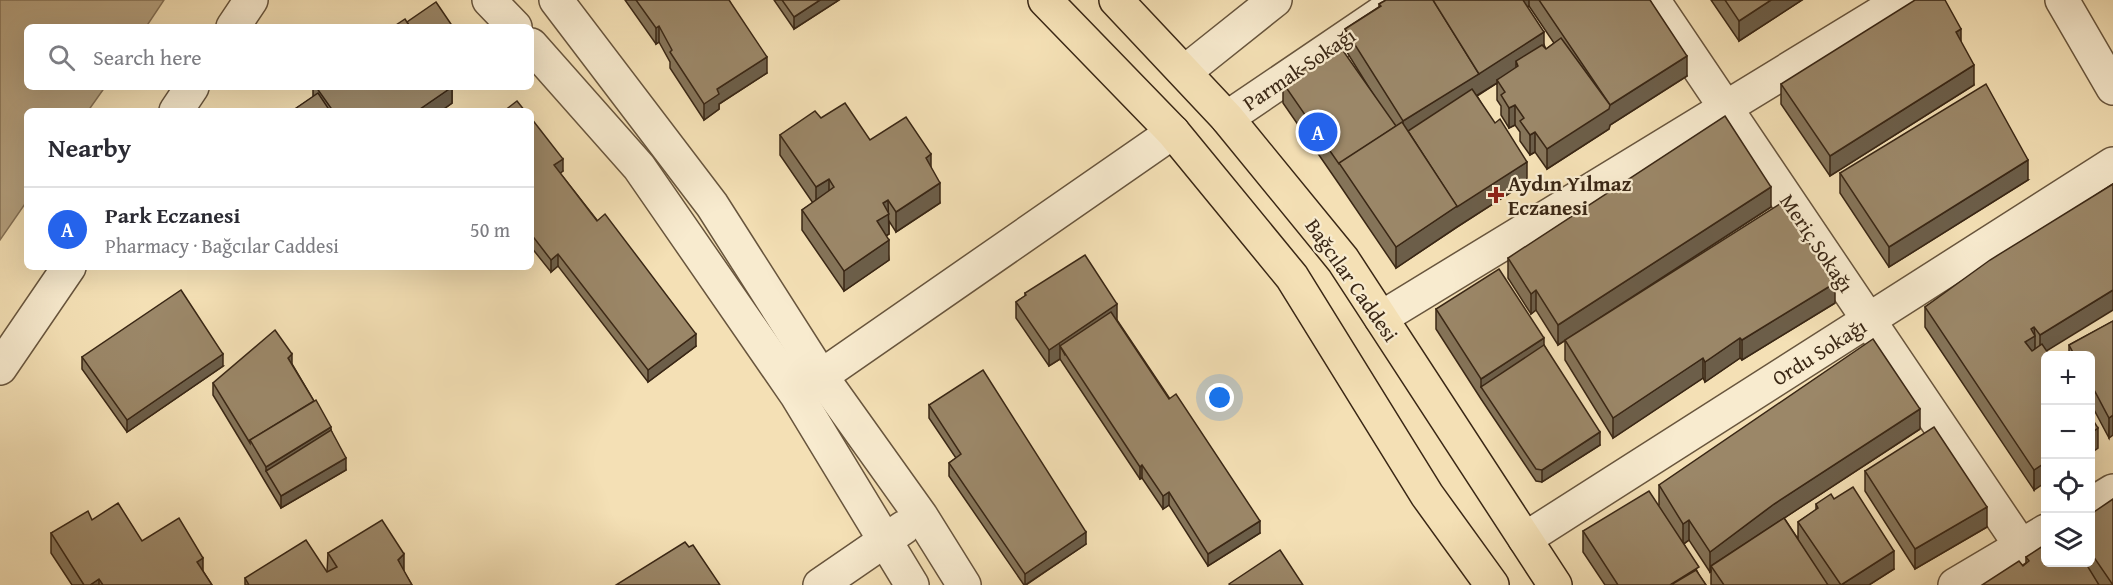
<!DOCTYPE html>
<meta charset="utf-8">
<style>
:root{--surface:#fff;--page:#f2f2f3;--text:#2b2b33;--muted:#7c7c81;--line:#e1e1e2;--accent:#2563eb}
body{margin:0;font-family:"Gentium Book Plus",serif;background:var(--page);color:var(--text)}
.controls{position:absolute;right:18px;bottom:18px;display:grid;overflow:hidden;border-radius:9px;box-shadow:0 6px 24px #0002}
.controls button{width:54px;height:54px;display:grid;place-items:center;padding:0;border:0;border-bottom:2px solid var(--line);background:var(--surface);color:var(--text);font:30px sans-serif}
.you{position:absolute;left:1220px;top:398px;width:21px;height:21px;margin:-15px;border:4px solid #fff;border-radius:50%;background:#1a73e8;box-shadow:0 0 0 9px #1a73e833}
.badge{display:grid;place-items:center;width:39px;height:39px;border-radius:50%;background:var(--accent);color:#fff;font-size:20px;font-weight:700}
.pin{position:absolute;translate:-50% -50%;border:3px solid #fff;box-shadow:0 2px 6px #0006}
.list{margin:0;padding:0;list-style:none}
h2{display:flex;justify-content:space-between;align-items:center;height:78px;margin:0;padding:0 24px;font-size:26px}
h2 small{font-size:20px;font-weight:400;color:var(--muted)}
.list li{display:grid;grid-template-columns:39px 1fr auto;gap:18px;align-items:center;box-sizing:border-box;height:84px;padding:0 24px;border-top:2px solid var(--line)}
.list b{display:block;font-size:22px;white-space:nowrap}
.list p{margin:0;font-size:20px;white-space:nowrap;color:var(--muted)}
.list em{font-size:20px;font-style:normal;color:var(--muted)}
.icon{flex:none;width:33px;height:33px;fill:none;stroke:currentColor;stroke-width:2;stroke-linecap:round;stroke-linejoin:round}
.map{position:relative;flex:none;width:2113px;height:585px;overflow:hidden}
.search{position:absolute;background:var(--surface);box-shadow:0 6px 24px #0002;left:24px;top:24px;width:510px;height:66px;display:flex;align-items:center;gap:15px;box-sizing:border-box;padding:0 21px;border-radius:9px;color:var(--muted);font-size:22px}
.panel{position:absolute;background:var(--surface);box-shadow:0 6px 24px #0002;left:24px;top:108px;width:510px;height:162px;border-radius:9px}
.map>svg:first-child{display:block}
</style>
<div class="map">
<svg width="2113" height="585" viewBox="0 0 2113 585">
<rect width="100%" height="100%" fill="#f4e0b5"/>
<filter id="stains"><feTurbulence type="fractalNoise" baseFrequency=".00333" numOctaves="4"/><feColorMatrix values="0 0 0 0 .2 0 0 0 0 .09 0 0 0 0 .02 0 0 0 .5 -.17"/></filter>
<radialGradient id="worn" r=".72"><stop offset=".6" stop-color="#630" stop-opacity="0"/><stop offset="1" stop-color="#630" stop-opacity=".3"/></radialGradient>
<path fill="#b5a17f" stroke="#847055" stroke-width="1.5" d="M0 0H164L146 27H27V87H105L88 111H27V201L0 240Z"/>
<g fill="none" stroke-linecap="round" stroke-linejoin="round">
<defs>
<g id="minor">
<path d="M489 0 515 27"/>
<path d="M556 0 712 205 821 376 921 516 964 585"/>
<path d="M1653 0 2021 546"/>
<path d="M2062 0 2113 88"/>
<path d="M233 27 251 0"/>
<path d="M531 45 639 167 796 394 912 585"/>
<path d="M1186 71 1275 0"/>
<path d="M176 111 192 87"/>
<path d="M1227 118 1401 0"/>
<path d="M1381 318 1902 0"/>
<path d="M0 368 69 267"/>
<path d="M804 388 1173 132"/>
<path d="M2090 505 2113 491"/>
<path d="M1525 539 2113 164"/>
<path d="M820 585 903 528"/>
<path d="M1955 585 2046 531"/>
</g>
<g id="major">
<path d="M1045 0 1173 132 1292 277 1427 495 1492 585"/>
<path d="M1116 0 1227 118 1343 260 1555 585"/>
</g>
</defs>
<use href="#minor" stroke="#68553d" stroke-width="36"/>
<use href="#major" stroke="#3a2715" stroke-width="36"/>
<use href="#minor" stroke="#f8ebcf" stroke-width="33"/>
<use href="#major" stroke="#f4e0b5" stroke-width="33"/>
</g>
<g fill="#857459" stroke="#3a2715" stroke-width="1.5" fill-rule="evenodd">
<path d="M625 0H729L767 73 719 104V109L704 120 670 68V62L659 42 656 44Z"/>
<path d="M774 0H839L794 29Z"/>
<path d="M1386 0H1650L1687 76 1610 125 1609 129 1547 169 1535 152 1530 155 1520 141V132L1515 125 1509 128 1501 115V106L1497 100V83L1477 96 1527 182 1457 227 1396 268 1339 184 1283 103V83L1373 94 1345 49V29L1379 7V4ZM1529 6 1554 43 1546 49 1527 7Z"/>
<path d="M1711 0H1802L1739 41Z"/>
<path d="M1961 42 1974 85 1830 176 1781 104V84Z"/>
<path d="M313 87H452V103L441 111H292L313 97Z"/>
<path d="M531 118 563 171 560 173 696 346 648 382 558 266 551 272 531 247Z"/>
<path d="M821 118 931 168 940 203 896 232 889 221V234L886 236 889 260 844 291 802 230V210L813 203 780 155V135Z"/>
<path d="M1840 173 2028 180 1889 267 1840 193Z"/>
<path d="M2113 184 2047 351 2034 490 1925 327V307Z"/>
<path d="M1771 207 1558 345 1536 310 1531 314 1508 278V258Z"/>
<path d="M1025 293 1117 320 1260 533 1208 566 1169 505 1163 509 1142 478 1140 479 1060 359 1049 366 1016 318V302L1025 296Z"/>
<path d="M1835 303 1742 360 1740 358 1705 382 1703 378 1613 438 1565 360V340Z"/>
<path d="M1436 309 1544 345 1600 445 1542 482 1536 481 1481 399 1436 329Z"/>
<path d="M2113 321 2109 438 2091 404V356H2069V345Z"/>
<path d="M82 357 223 366 127 432 82 369Z"/>
<path d="M292 364 331 430 346 470 281 508 266 483 250 456 213 395V383Z"/>
<path d="M929 405 1086 544 1026 585H1024L949 476V463L956 458 929 418Z"/>
<path d="M1920 429 1784 518 1798 539V522L1816 510V504L1834 499 1894 569 1869 585H1711V571L1710 572 1689 540 1684 544 1699 575 1706 585H1605L1583 552V531L1659 505V485Z"/>
<path d="M1865 471 1987 527 1915 569 1865 491Z"/>
<path d="M2091 514 2113 585H2099L2023 566 2026 563V557L2046 562H2091Z"/>
<path d="M92 520 142 541 203 571 212 585H72L51 553V533Z"/>
<path d="M328 553 404 572 412 585H245V578L327 572Z"/>
</g>
<g fill="#6c5e49" stroke="#3a2715" stroke-width="1.5">
<path d="M820 0H839L794 29V17Z"/>
<path d="M1520 0H1529V6L1527 7Z"/>
<path d="M1771 0H1802L1739 41V21Z"/>
<path d="M659 26V42L656 44V28Z"/>
<path d="M1961 29V49L1956 32Z"/>
<path d="M1544 32V53L1518 66 1516 61V71L1497 80V83L1403 141V121Z"/>
<path d="M1687 56V76L1610 125 1609 129 1547 169V149L1610 105Z"/>
<path d="M767 57V73L719 104V109L704 120V104L717 89Z"/>
<path d="M1974 65V85L1830 176V156Z"/>
<path d="M452 87V103L441 111H417Z"/>
<path d="M1515 105V125L1509 128V108Z"/>
<path d="M1535 132V152L1530 155V135Z"/>
<path d="M931 154V174L926 158Z"/>
<path d="M563 159V171L554 178V165Z"/>
<path d="M2028 160V180L1889 267V247Z"/>
<path d="M1527 162V182L1457 227 1396 268V247L1457 206Z"/>
<path d="M829 179V199L816 207V187Z"/>
<path d="M940 183V203L896 232V212Z"/>
<path d="M1771 187V207L1558 345V325Z"/>
<path d="M888 200 889 234 877 241V221L883 203Z"/>
<path d="M889 240V260L844 291V271Z"/>
<path d="M558 254V266L551 272V260Z"/>
<path d="M1835 283V303L1742 360V340Z"/>
<path d="M1536 290V310L1531 314V294Z"/>
<path d="M2113 290V310L2040 355V335Z"/>
<path d="M1117 304V320L1065 355 1060 346V359L1049 366V350Z"/>
<path d="M2034 327 2035 336V356L2025 342 2031 329Z"/>
<path d="M696 334V346L648 382V370Z"/>
<path d="M1544 338V358L1481 387V379Z"/>
<path d="M1740 338V358L1705 382V362Z"/>
<path d="M223 354V366L127 432V420Z"/>
<path d="M292 354V367L288 358Z"/>
<path d="M1703 358V378L1613 438V418Z"/>
<path d="M1920 409V429L1711 566V571L1710 572V552L1774 504Z"/>
<path d="M2113 415V435L2109 438V418Z"/>
<path d="M331 427V442L266 471V467Z"/>
<path d="M2098 428V448L2091 453V433Z"/>
<path d="M1600 432V445L1542 482V470Z"/>
<path d="M346 458V470L281 508V496Z"/>
<path d="M2046 462V482L2034 490V470Z"/>
<path d="M1142 465V478L1140 479V467Z"/>
<path d="M1169 492V505L1163 509V496Z"/>
<path d="M1987 507V527L1915 569V549Z"/>
<path d="M1689 520V540L1683 544V524Z"/>
<path d="M1260 521V533L1208 566V554Z"/>
<path d="M1086 532V544L1025 585V574Z"/>
<path d="M1894 551V569L1869 585H1841Z"/>
<path d="M404 554V574L398 560Z"/>
<path d="M203 558V578L197 562Z"/>
<path d="M99 579V585H90Z"/>
</g>
<g fill="#9b8768" stroke="#3a2715" stroke-width="1.5">
<path d="M636 0H729L767 57 717 89 719 94 704 104 670 52 672 50 659 26 656 28Z"/>
<path d="M782 0H820L794 17Z"/>
<path d="M1386 0H1433L1479 74 1403 121 1345 29 1381 6 1379 4Z"/>
<path d="M1433 0H1523L1544 32 1479 74Z"/>
<path d="M1539 0H1650L1687 56 1610 105Z"/>
<path d="M1725 0H1771L1739 21Z"/>
<path d="M1915 0H1945L1961 29 1956 32 1974 65 1830 156 1781 84Z"/>
<path d="M436 2 453 27H410L407 22Z"/>
<path d="M405 19 410 27H393Z"/>
<path d="M1561 38 1610 105 1609 109 1547 149 1535 132 1530 135 1520 121 1524 118 1515 105 1509 108 1501 95 1505 92 1497 80 1518 66 1516 61 1542 45 1546 49Z"/>
<path d="M1339 45 1396 126 1339 164 1283 83Z"/>
<path d="M1986 84 2028 160 1889 247 1840 173Z"/>
<path d="M316 87H452L417 111H333Z"/>
<path d="M1472 89 1495 123 1500 119 1527 162 1457 207 1408 131Z"/>
<path d="M318 93 330 111H292Z"/>
<path d="M517 101 525 111H504Z"/>
<path d="M845 103 870 140 906 117 931 154 926 158 940 183 896 212 888 200 883 203 889 214 877 221 889 240 844 271 802 210 834 187 829 179 816 187 780 135 815 111 821 118Z"/>
<path d="M1725 116 1771 187 1558 325 1536 290 1531 294 1508 258Z"/>
<path d="M531 118 563 159 554 165 597 221 605 214 696 334 648 370 558 254 551 260 531 234Z"/>
<path d="M1402 122 1457 206 1396 247 1339 163Z"/>
<path d="M2113 184V290L2040 335 2034 327 2031 329 2035 336 2025 342 2032 351 2042 344 2050 356H2046V462L2034 470 1925 307 1990 260Z"/>
<path d="M1783 202 1835 283 1742 340 1740 338 1705 362 1703 358 1613 418 1565 340Z"/>
<path d="M1085 255 1117 304 1049 350 1016 302 1026 295 1025 293Z"/>
<path d="M1499 269 1544 338 1481 379 1436 309Z"/>
<path d="M181 290 223 354 127 420 82 357Z"/>
<path d="M1111 312 1169 399 1176 394 1260 521 1208 554 1169 492 1163 496 1142 465 1140 467 1060 346Z"/>
<path d="M2113 321V415L2109 418 2091 384V356H2075L2069 345Z"/>
<path d="M275 330 292 354 288 358 314 401 250 440V443L213 383Z"/>
<path d="M1873 339 1920 409 1774 504 1710 552 1689 520 1683 524 1659 485Z"/>
<path d="M1544 345 1600 432 1542 470 1536 469 1481 387Z"/>
<path d="M983 370 1086 532 1025 574 949 463 961 454 929 405Z"/>
<path d="M316 400 331 427 266 467 250 440Z"/>
<path d="M2091 417 2098 428 2091 433Z"/>
<path d="M1934 427 1987 507 1915 549 1865 471Z"/>
<path d="M331 430 346 458 281 496 266 471Z"/>
<path d="M1853 487 1894 551 1841 585 1798 522 1818 508 1816 504 1831 494 1834 499Z"/>
<path d="M1649 491 1699 567 1670 585H1618L1583 531Z"/>
<path d="M2113 499V585L2091 553V514Z"/>
<path d="M118 503 142 541 179 518 203 558 197 562 212 585H103L99 579 90 585H84L51 533 88 511 92 520Z"/>
<path d="M1784 518 1828 585H1724L1711 566Z"/>
<path d="M382 520 404 554 398 560 412 585H249L245 578 306 540 327 572 337 567 328 553Z"/>
<path d="M685 542 689 547 693 545 720 585H616Z"/>
<path d="M2046 544V562H2085L2099 585H1982L2019 561 2023 566 2029 561 2026 557Z"/>
<path d="M1280 550 1303 585H1230L1229 584Z"/>
<path d="M1696 570 1706 585H1671Z"/>
</g>
<path fill="#8f2418" stroke="#f8ebcf" stroke-width="2" d="M1493 186h6v6h6v6h-6v6h-6v-6h-6v-6h6z"/>
<g text-anchor="middle" dominant-baseline="central" stroke-width="4.5" stroke-linejoin="round" paint-order="stroke">
<g font-size="21" fill="#3a2715" stroke="#f8ebcf">
<text transform="translate(1299 69) rotate(-34)">Parmak Sokağı</text>
<text transform="translate(1817 243) rotate(56)">Meriç Sokağı</text>
<text transform="translate(1352 280) rotate(55)">Bağcılar Caddesi</text>
<text transform="translate(1819 352) rotate(-32)">Ordu Sokağı</text>
</g>
<g font-size="21" font-weight="bold" fill="#3a2715" stroke="#f8ebcf" text-anchor="start">
<text x="1508" y="183">Aydın Yılmaz<tspan x="1508" dy="24">Eczanesi</tspan></text>
</g>
</g>
<rect width="100%" height="100%" filter="url(#stains)"/>
<rect width="100%" height="100%" fill="url(#worn)"/>
</svg>
<div class="controls">
<button>+</button>
<button>−</button>
<button><svg class="icon" aria-label="locate" viewBox="0 0 24 24"><circle cx="12" cy="12" r="6"/><path d="M12 2v4M12 18v4M2 12h4M18 12h4"/></svg></button>
<button><svg class="icon" aria-label="layers" viewBox="0 0 24 24"><path d="M12 4l9 5-9 5-9-5zM3 14l9 5 9-5"/></svg></button>
</div>
<div class="you"></div>
<div class="pin badge" style="left:1318px;top:132px">A</div>
<div class="search"><svg class="icon" aria-label="search" viewBox="0 0 24 24"><circle cx="10" cy="10" r="6"/><path d="M15 15l6 6"/></svg>Search here</div>
<section class="panel">
<h2>Nearby<small></small></h2>
<ul class="list">
<li><span class="badge">A</span><div><b>Park Eczanesi</b><p>Pharmacy · Bağcılar Caddesi</p></div><em>50 m</em></li>
</ul>
</section>
</div>
